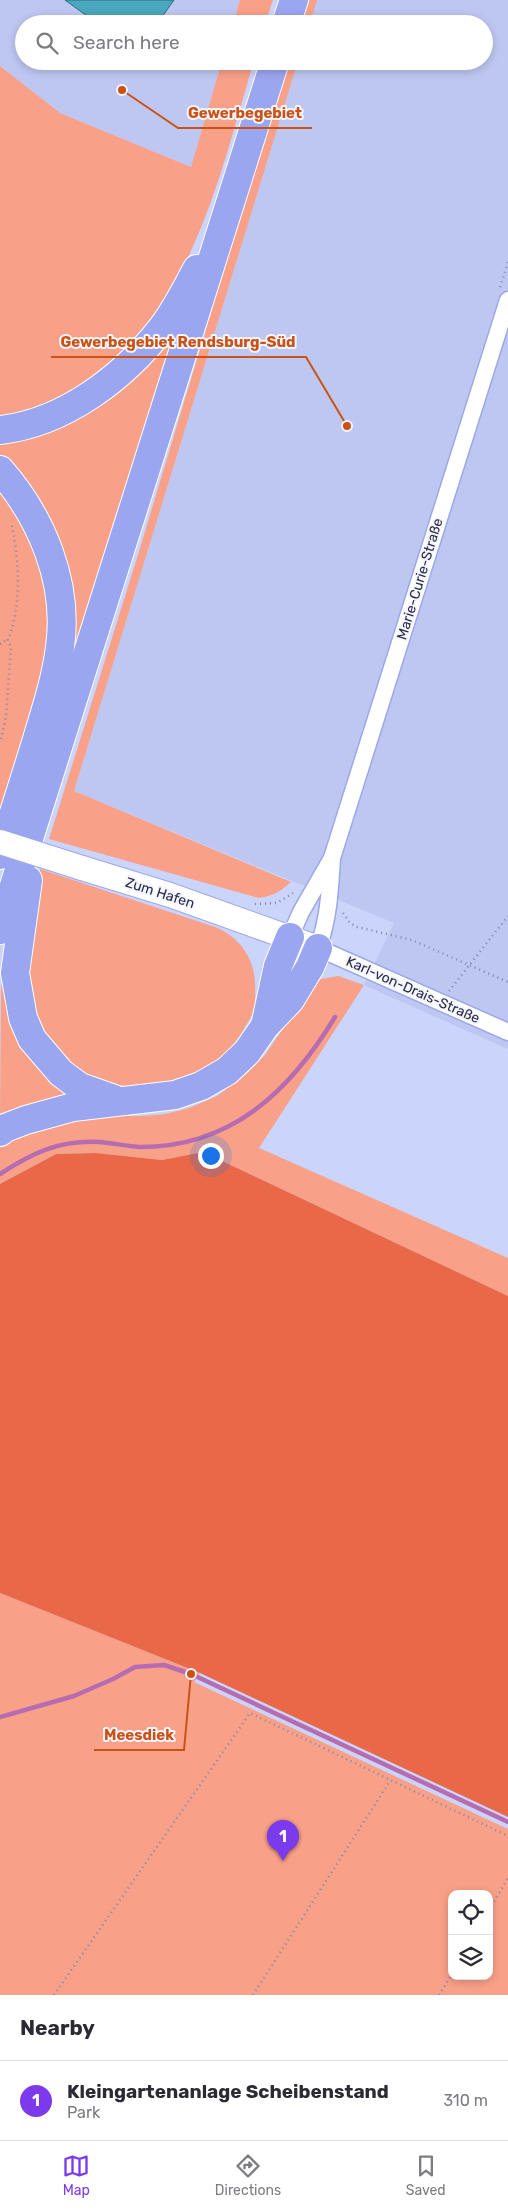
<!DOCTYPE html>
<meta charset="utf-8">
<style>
:root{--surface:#fff;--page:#f7f7f7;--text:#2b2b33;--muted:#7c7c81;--line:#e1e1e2;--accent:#7c3aed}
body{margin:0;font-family:Rubik,sans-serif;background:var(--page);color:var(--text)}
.controls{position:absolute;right:15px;bottom:15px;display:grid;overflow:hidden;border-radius:10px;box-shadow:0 2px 8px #0003}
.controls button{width:45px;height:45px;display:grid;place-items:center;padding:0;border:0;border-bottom:1px solid var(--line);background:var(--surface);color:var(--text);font:25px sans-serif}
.you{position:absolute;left:210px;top:1155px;width:18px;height:18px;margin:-12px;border:4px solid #fff;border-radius:50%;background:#1a73e8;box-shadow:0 0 0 8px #1a73e833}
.badge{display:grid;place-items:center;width:32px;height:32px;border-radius:50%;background:var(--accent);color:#fff;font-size:16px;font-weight:700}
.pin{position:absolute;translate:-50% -41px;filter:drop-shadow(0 1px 2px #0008)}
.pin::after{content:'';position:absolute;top:26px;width:18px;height:15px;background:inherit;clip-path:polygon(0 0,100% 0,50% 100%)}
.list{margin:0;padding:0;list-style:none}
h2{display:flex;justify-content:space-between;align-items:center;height:65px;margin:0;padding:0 20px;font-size:21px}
h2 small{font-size:16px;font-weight:400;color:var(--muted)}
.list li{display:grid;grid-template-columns:32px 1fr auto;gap:15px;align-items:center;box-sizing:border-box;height:80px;padding:0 20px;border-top:1px solid var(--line)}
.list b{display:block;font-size:19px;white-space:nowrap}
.list p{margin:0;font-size:16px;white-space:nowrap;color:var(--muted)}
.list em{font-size:16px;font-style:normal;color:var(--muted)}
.icon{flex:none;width:28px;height:28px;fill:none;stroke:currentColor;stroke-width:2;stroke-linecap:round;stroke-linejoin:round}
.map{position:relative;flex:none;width:508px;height:1995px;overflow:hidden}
.search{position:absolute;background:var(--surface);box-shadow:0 2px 8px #0003;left:15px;right:15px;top:15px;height:55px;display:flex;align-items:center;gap:12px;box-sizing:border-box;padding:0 18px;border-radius:28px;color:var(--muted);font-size:19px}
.sheet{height:145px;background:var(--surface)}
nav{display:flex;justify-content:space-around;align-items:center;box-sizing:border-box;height:70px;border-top:1px solid var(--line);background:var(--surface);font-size:14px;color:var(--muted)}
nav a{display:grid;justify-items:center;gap:2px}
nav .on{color:var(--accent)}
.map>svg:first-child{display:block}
</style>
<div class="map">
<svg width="508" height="1995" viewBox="0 0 508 1995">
<rect width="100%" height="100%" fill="#cbd4fb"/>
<g fill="#bec7f2">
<path d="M0 0H240L233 24H24V61H222L191 167 60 113 0 66Z"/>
<path d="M317 0H508V1049L364 985 394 923 74 791 298 61H484V24H310Z"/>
</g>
<g fill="#f9a089" fill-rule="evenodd">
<path d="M240 0H273L265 24H233Z"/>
<path d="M306 0H317L310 24H298Z"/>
<path d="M222 61H254C219 177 192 312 84 382 58 399 31 412 0 416V66L60 113 191 167Z"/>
<path d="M287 61H298L74 791 291 882C281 891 273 896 259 898L49 839 137 558Z"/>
<path d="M183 317 58 700 67 636 5 458 0 455V436L12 435Z"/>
<path d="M0 481 16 502 46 579 49 636 36 702 0 809Z"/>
<path d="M40 869 215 927C238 936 254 957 255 982 255 990 256 1000 254 1009 253 1015 247 1023 244 1029 215 1082 136 1100 83 1075 61 1064 35 1028 27 1005 25 998 27 986 27 978 28 958 27 938 29 918 30 902 36 885 40 869Z"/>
<path d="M338 976 364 985 259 1148 508 1258V1296L203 1152 162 1160 96 1153 56 1154 0 1184V1144L43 1124 103 1116H142L165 1114 189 1108 217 1096 245 1075 265 1055 316 980Z"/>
<path d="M1 985H4L82 1095 0 1120Z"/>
<path d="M0 1593 200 1673 194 1682 508 1829V1995H0ZM452 1894H489V1976H452Z"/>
</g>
<path fill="#e96848" d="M203 1152 508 1296V1817L200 1673 0 1593V1184L56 1154 96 1153 162 1160Z"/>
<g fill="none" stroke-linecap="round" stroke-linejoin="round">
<g stroke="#b66cb0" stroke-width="4.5">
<path d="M0 1174C32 1153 59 1140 99 1142 112 1143 126 1146 140 1147 232 1147 290 1091 335 1017"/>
<path d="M0 1717 74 1696 113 1679 135 1667 164 1665 191 1674 508 1822"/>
</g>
</g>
<path fill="#4ba7bd" stroke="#266e7e" d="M65 0H174L157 24H98Z"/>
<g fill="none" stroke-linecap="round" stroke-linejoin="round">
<defs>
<g id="minor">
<path d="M508 300 332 858C330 889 329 918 318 948L508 1032"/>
<path d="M290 937 301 912 332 858"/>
</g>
<path id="secondary" d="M82 868 170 895 318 948"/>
<g id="trunk">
<path d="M286 24 294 0"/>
<path d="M0 430C64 423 123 378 162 328 176 310 186 289 197 269"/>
<path d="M0 470C42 518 69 583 60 647 56 679 46 709 37 739 25 778 13 817 0 855"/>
<path d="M28 880 15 973 23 1018 32 1039 61 1073 80 1087 114 1099"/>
<path d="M0 930 275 61"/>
<path d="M265 1026 278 966 290 937"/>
<path d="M0 1132 5 1128 26 1120 73 1107 175 1095 201 1086 227 1071 247 1052 265 1026 290 1000 310 967 318 948"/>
</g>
</defs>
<use href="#minor" stroke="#9ca8e7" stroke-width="19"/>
<use href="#secondary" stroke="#9ca8e7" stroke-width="26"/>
<use href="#trunk" stroke="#fff" stroke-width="30"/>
<g stroke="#8087a8" stroke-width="2.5" stroke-dasharray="1 4" stroke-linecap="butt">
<path d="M500 287 508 262"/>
<path d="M0 644 7 640"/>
<path d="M1 739 6 717 11 647 8 640C22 605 19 562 12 525"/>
<path d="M255 904 277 903 293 893"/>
<path d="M343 913 350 923 357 927 412 940 508 982"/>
<path d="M449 991 508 916"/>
<path d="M489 1910 508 1878"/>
<path d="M54 1995 250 1713 508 1836"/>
<path d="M253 1995 390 1781"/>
<path d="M439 1995 452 1974"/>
</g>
<use href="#minor" stroke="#fff" stroke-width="16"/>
<use href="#secondary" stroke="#fff" stroke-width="24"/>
<use href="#trunk" stroke="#9aa6f0" stroke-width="28"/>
<defs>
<path id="secondary-bridge" d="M0 842 82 868"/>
</defs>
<use href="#secondary-bridge" stroke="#9ca8e7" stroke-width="26" stroke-linecap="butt"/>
<use href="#secondary-bridge" stroke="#fff" stroke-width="24"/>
</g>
<g text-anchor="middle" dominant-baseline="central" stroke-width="4" stroke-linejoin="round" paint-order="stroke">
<g font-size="14" fill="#272c45" stroke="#f5f6fd">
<text transform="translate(420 579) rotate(-73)">Marie-Curie-Straße</text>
<text transform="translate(160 893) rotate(18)">Zum Hafen</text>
<text transform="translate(413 990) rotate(24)">Karl-von-Drais-Straße</text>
</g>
</g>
<path fill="none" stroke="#cb5215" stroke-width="2" d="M122 90L178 128H312M347 426L306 357H51M191 1674L184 1750H94"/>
<g fill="#cb5215" stroke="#f5f6fd" stroke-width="2">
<circle cx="122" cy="90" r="5"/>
<circle cx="347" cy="426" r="5"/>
<circle cx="191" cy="1674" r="5"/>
</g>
<g font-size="15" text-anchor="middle" font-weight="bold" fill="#cb5215" stroke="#f5f6fd" stroke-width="4" stroke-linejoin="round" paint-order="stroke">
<text x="245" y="118">Gewerbegebiet</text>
<text x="178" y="347">Gewerbegebiet Rendsburg-Süd</text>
<text x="139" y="1740">Meesdiek</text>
</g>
</svg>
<div class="controls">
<button><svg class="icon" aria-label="locate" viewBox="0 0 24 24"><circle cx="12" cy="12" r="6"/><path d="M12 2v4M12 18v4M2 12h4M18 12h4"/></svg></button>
<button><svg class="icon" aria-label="layers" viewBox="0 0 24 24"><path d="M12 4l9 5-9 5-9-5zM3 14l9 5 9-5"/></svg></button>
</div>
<div class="you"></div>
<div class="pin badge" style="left:283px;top:1861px">1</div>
<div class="search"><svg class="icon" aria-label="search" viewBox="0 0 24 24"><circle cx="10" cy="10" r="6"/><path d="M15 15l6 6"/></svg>Search here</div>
</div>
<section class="sheet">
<h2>Nearby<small></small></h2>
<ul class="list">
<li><span class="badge">1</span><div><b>Kleingartenanlage Scheibenstand</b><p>Park</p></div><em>310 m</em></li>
</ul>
</section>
<nav>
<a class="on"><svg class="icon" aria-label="map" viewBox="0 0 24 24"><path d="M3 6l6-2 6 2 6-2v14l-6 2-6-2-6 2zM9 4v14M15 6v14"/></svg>Map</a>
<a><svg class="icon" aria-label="directions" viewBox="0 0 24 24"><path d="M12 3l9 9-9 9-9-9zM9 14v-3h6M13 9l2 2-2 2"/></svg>Directions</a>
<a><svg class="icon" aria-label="saved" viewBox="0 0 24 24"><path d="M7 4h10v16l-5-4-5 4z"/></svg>Saved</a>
</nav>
